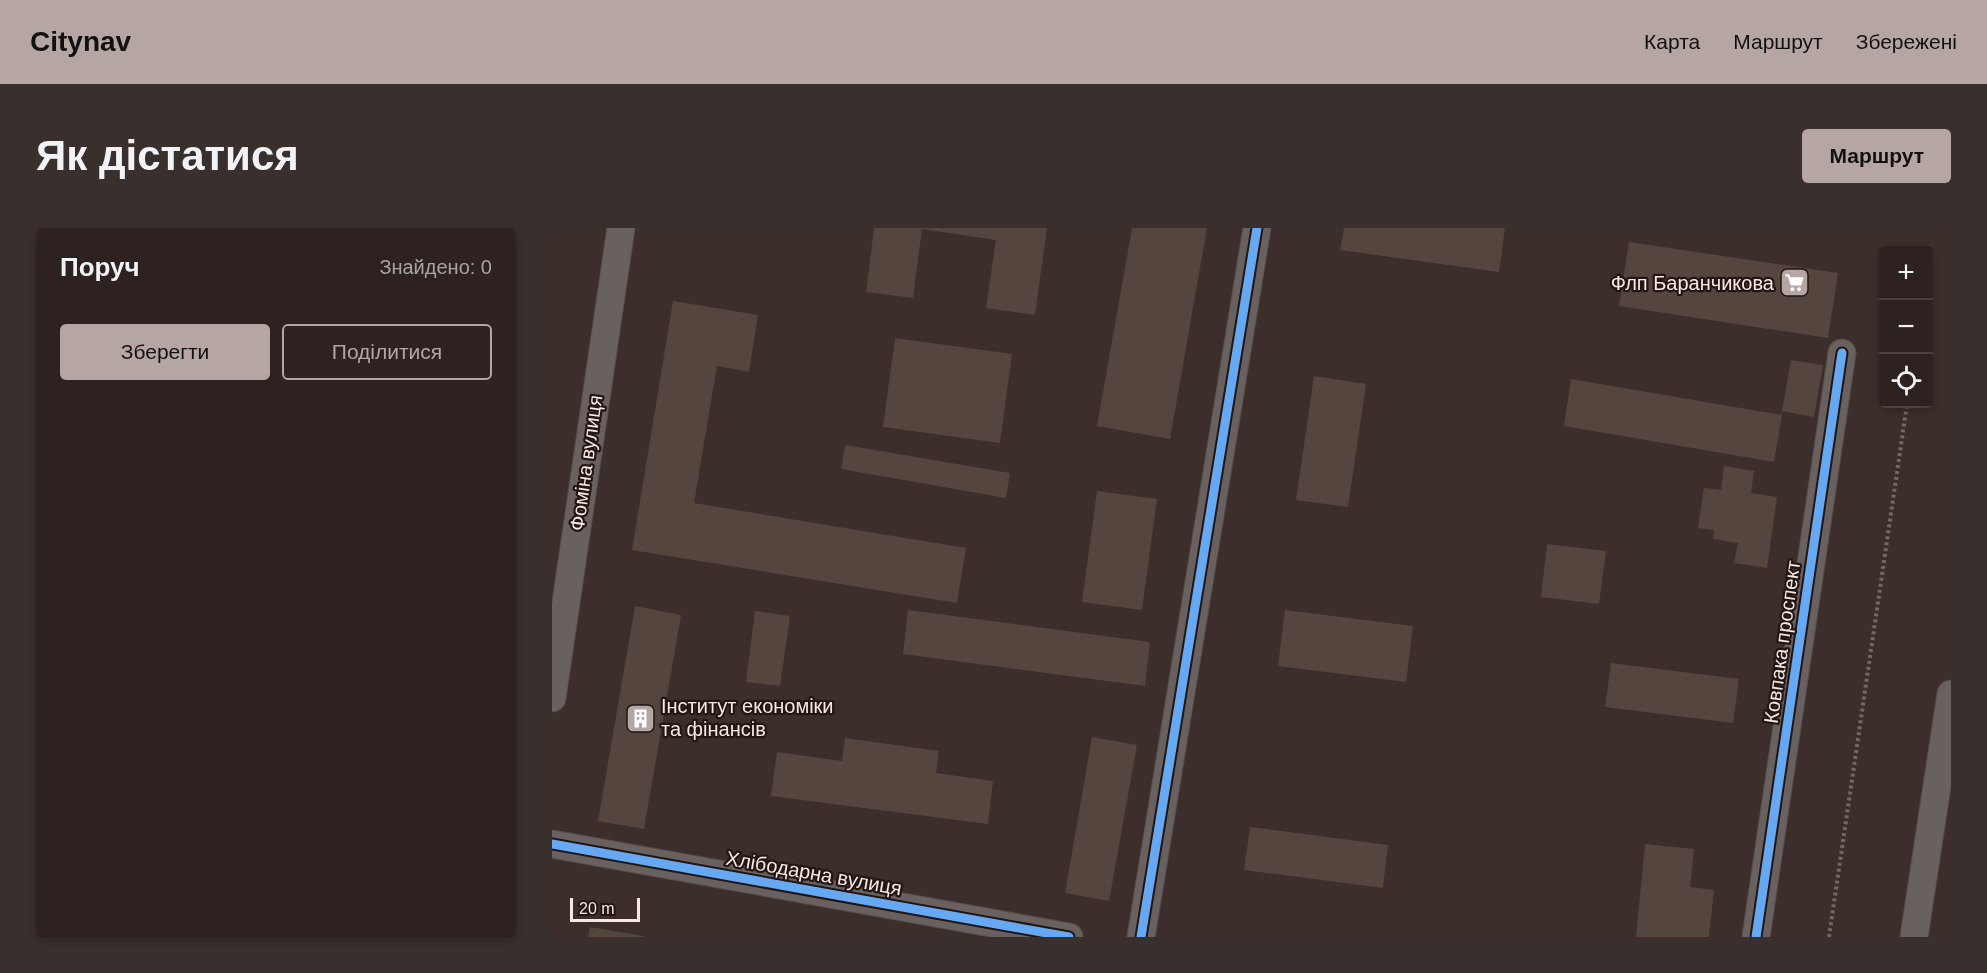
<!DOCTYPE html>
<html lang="uk">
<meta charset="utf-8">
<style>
:root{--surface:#2d2220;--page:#392f2d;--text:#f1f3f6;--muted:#a7a4a5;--line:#483f3e;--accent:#b6a6a3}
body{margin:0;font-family:Helvetica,sans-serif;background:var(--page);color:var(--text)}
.controls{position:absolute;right:18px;top:18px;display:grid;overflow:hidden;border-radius:6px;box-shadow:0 3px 9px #0003}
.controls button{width:54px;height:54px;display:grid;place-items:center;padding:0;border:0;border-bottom:2px solid var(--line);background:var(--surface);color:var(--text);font:30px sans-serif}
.scale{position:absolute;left:18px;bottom:15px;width:70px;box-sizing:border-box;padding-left:6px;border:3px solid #f8e7e3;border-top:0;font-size:16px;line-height:21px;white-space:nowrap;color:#f8e7e3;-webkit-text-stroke:4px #211613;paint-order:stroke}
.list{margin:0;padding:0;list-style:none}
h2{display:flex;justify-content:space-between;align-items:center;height:78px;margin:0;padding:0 24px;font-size:26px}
h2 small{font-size:20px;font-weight:400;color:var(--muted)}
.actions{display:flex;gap:12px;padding:18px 24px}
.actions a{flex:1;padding:14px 0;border:2px solid var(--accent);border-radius:6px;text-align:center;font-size:21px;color:var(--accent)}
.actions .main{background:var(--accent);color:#111}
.icon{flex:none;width:33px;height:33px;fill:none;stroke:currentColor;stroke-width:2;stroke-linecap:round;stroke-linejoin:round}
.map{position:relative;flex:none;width:1399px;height:709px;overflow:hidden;border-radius:6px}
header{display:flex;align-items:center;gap:36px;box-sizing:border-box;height:84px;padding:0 30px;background:var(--accent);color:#111}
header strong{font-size:28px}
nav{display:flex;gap:33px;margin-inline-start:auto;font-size:21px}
.intro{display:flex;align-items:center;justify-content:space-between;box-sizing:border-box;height:144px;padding:0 36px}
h1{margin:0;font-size:42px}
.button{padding:15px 27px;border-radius:6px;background:var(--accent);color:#111;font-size:21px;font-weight:700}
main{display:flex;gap:36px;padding:0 36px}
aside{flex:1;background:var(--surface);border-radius:6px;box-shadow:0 3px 9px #0003}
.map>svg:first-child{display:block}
</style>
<header>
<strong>Citynav</strong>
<nav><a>Карта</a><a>Маршрут</a><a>Збережені</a></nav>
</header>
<div class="intro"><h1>Як дістатися</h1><a class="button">Маршрут</a></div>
<main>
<aside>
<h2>Поруч<small>Знайдено: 0</small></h2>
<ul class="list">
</ul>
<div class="actions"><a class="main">Зберегти</a><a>Поділитися</a></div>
</aside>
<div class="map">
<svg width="1399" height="709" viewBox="0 0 1399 709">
<rect width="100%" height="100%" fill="#3c2e2b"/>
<g fill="#54453e">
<path d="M322 0H495L483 87 434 80 444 12 370 1 361 70 314 64Z"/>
<path d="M580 0H655L618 211 545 198Z"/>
<path d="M792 0H953L947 44 788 22Z"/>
<path d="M1077 14 1286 45 1276 110 1067 78Z"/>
<path d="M121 73 206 87 197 144 165 138 142 275 414 320 405 375 80 322Z"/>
<path d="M343 110 460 126 448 215 331 199Z"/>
<path d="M1239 132 1271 137 1262 189 1230 183Z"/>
<path d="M762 148 814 156 796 279 744 272Z"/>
<path d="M1019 151 1230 187 1222 234 1012 198Z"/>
<path d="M293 217 458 245 454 270 289 241Z"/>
<path d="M1172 238 1202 243 1199 265 1225 269 1215 340 1182 335 1186 315 1161 311 1162 302 1146 300 1152 260 1169 262Z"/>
<path d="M545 263 605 271 590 382 530 374Z"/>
<path d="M995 316 1054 323 1047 376 989 369Z"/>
<path d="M83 378 129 387 92 601 46 593Z"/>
<path d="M356 382 598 414 593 458 351 426Z"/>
<path d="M733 382 861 398 854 454 726 438Z"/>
<path d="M203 383 238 388 228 458 194 454Z"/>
<path d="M1059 435 1187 451 1181 495 1053 479Z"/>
<path d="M540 509 585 517 557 673 513 665Z"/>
<path d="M293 510 387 523 384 545 441 553 436 596 219 568 225 524 290 533Z"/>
<path d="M698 599 836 617 831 660 692 642Z"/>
<path d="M1093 616 1142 621 1138 659 1162 662 1157 709H1084Z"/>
<path d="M38 699 91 708V709H36Z"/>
</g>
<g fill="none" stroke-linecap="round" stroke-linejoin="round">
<defs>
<g id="minor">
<path d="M0 470 69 0"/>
<path d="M0 616 517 709"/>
<path d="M589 709 705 0"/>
<path d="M1204 709 1290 125"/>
<path d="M1362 709 1399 466"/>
</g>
</defs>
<use href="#minor" stroke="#584c4a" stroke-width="29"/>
<g stroke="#716867" stroke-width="4" stroke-dasharray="3 3" stroke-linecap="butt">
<path d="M1376 29 1378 17"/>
<path d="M1277 709 1355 176"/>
</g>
<use href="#minor" stroke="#696060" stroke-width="27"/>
<defs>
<g id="cycleway">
<path d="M0 616 517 709"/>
<path d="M589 709 705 0"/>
<path d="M1204 709 1290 125"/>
</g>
</defs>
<use href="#cycleway" stroke="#211613" stroke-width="13"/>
<use href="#cycleway" stroke="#66a8f1" stroke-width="9"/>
</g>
<defs>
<symbol id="supermarket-square" viewBox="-11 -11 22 22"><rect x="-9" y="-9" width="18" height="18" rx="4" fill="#b6a6a3" stroke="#211613"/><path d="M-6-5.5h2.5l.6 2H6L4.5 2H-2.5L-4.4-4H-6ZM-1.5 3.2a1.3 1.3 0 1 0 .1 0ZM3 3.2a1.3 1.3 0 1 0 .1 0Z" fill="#fff"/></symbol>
<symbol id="building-square" viewBox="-11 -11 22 22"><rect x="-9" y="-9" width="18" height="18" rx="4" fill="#b6a6a3" stroke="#211613"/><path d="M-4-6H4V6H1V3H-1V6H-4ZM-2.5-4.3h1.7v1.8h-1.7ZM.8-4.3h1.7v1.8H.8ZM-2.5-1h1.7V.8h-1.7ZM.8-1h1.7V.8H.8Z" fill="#fff"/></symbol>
</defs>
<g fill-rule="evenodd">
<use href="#supermarket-square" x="1226" y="38" width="33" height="33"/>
<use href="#building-square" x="72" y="474" width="33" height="33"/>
</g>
<g text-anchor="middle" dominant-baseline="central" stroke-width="4.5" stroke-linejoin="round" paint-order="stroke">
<g font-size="20" fill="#f8e7e3" stroke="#211613" text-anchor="end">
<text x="1222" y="55">Флп Баранчикова</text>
<text x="109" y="478" text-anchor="start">Інститут економіки<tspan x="109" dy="23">та фінансів</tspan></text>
</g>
<g font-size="20" fill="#f8e7e3" stroke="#211613">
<text transform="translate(34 235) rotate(-82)">Фоміна вулиця</text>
<text transform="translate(1230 414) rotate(-82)">Ковпака проспект</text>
<text transform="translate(262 645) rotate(10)">Хлібодарна вулиця</text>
</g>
</g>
</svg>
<div class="controls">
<button>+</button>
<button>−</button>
<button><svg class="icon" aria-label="locate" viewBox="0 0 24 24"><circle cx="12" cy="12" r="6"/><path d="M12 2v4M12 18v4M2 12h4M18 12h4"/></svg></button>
</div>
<div class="scale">20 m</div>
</div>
</main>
